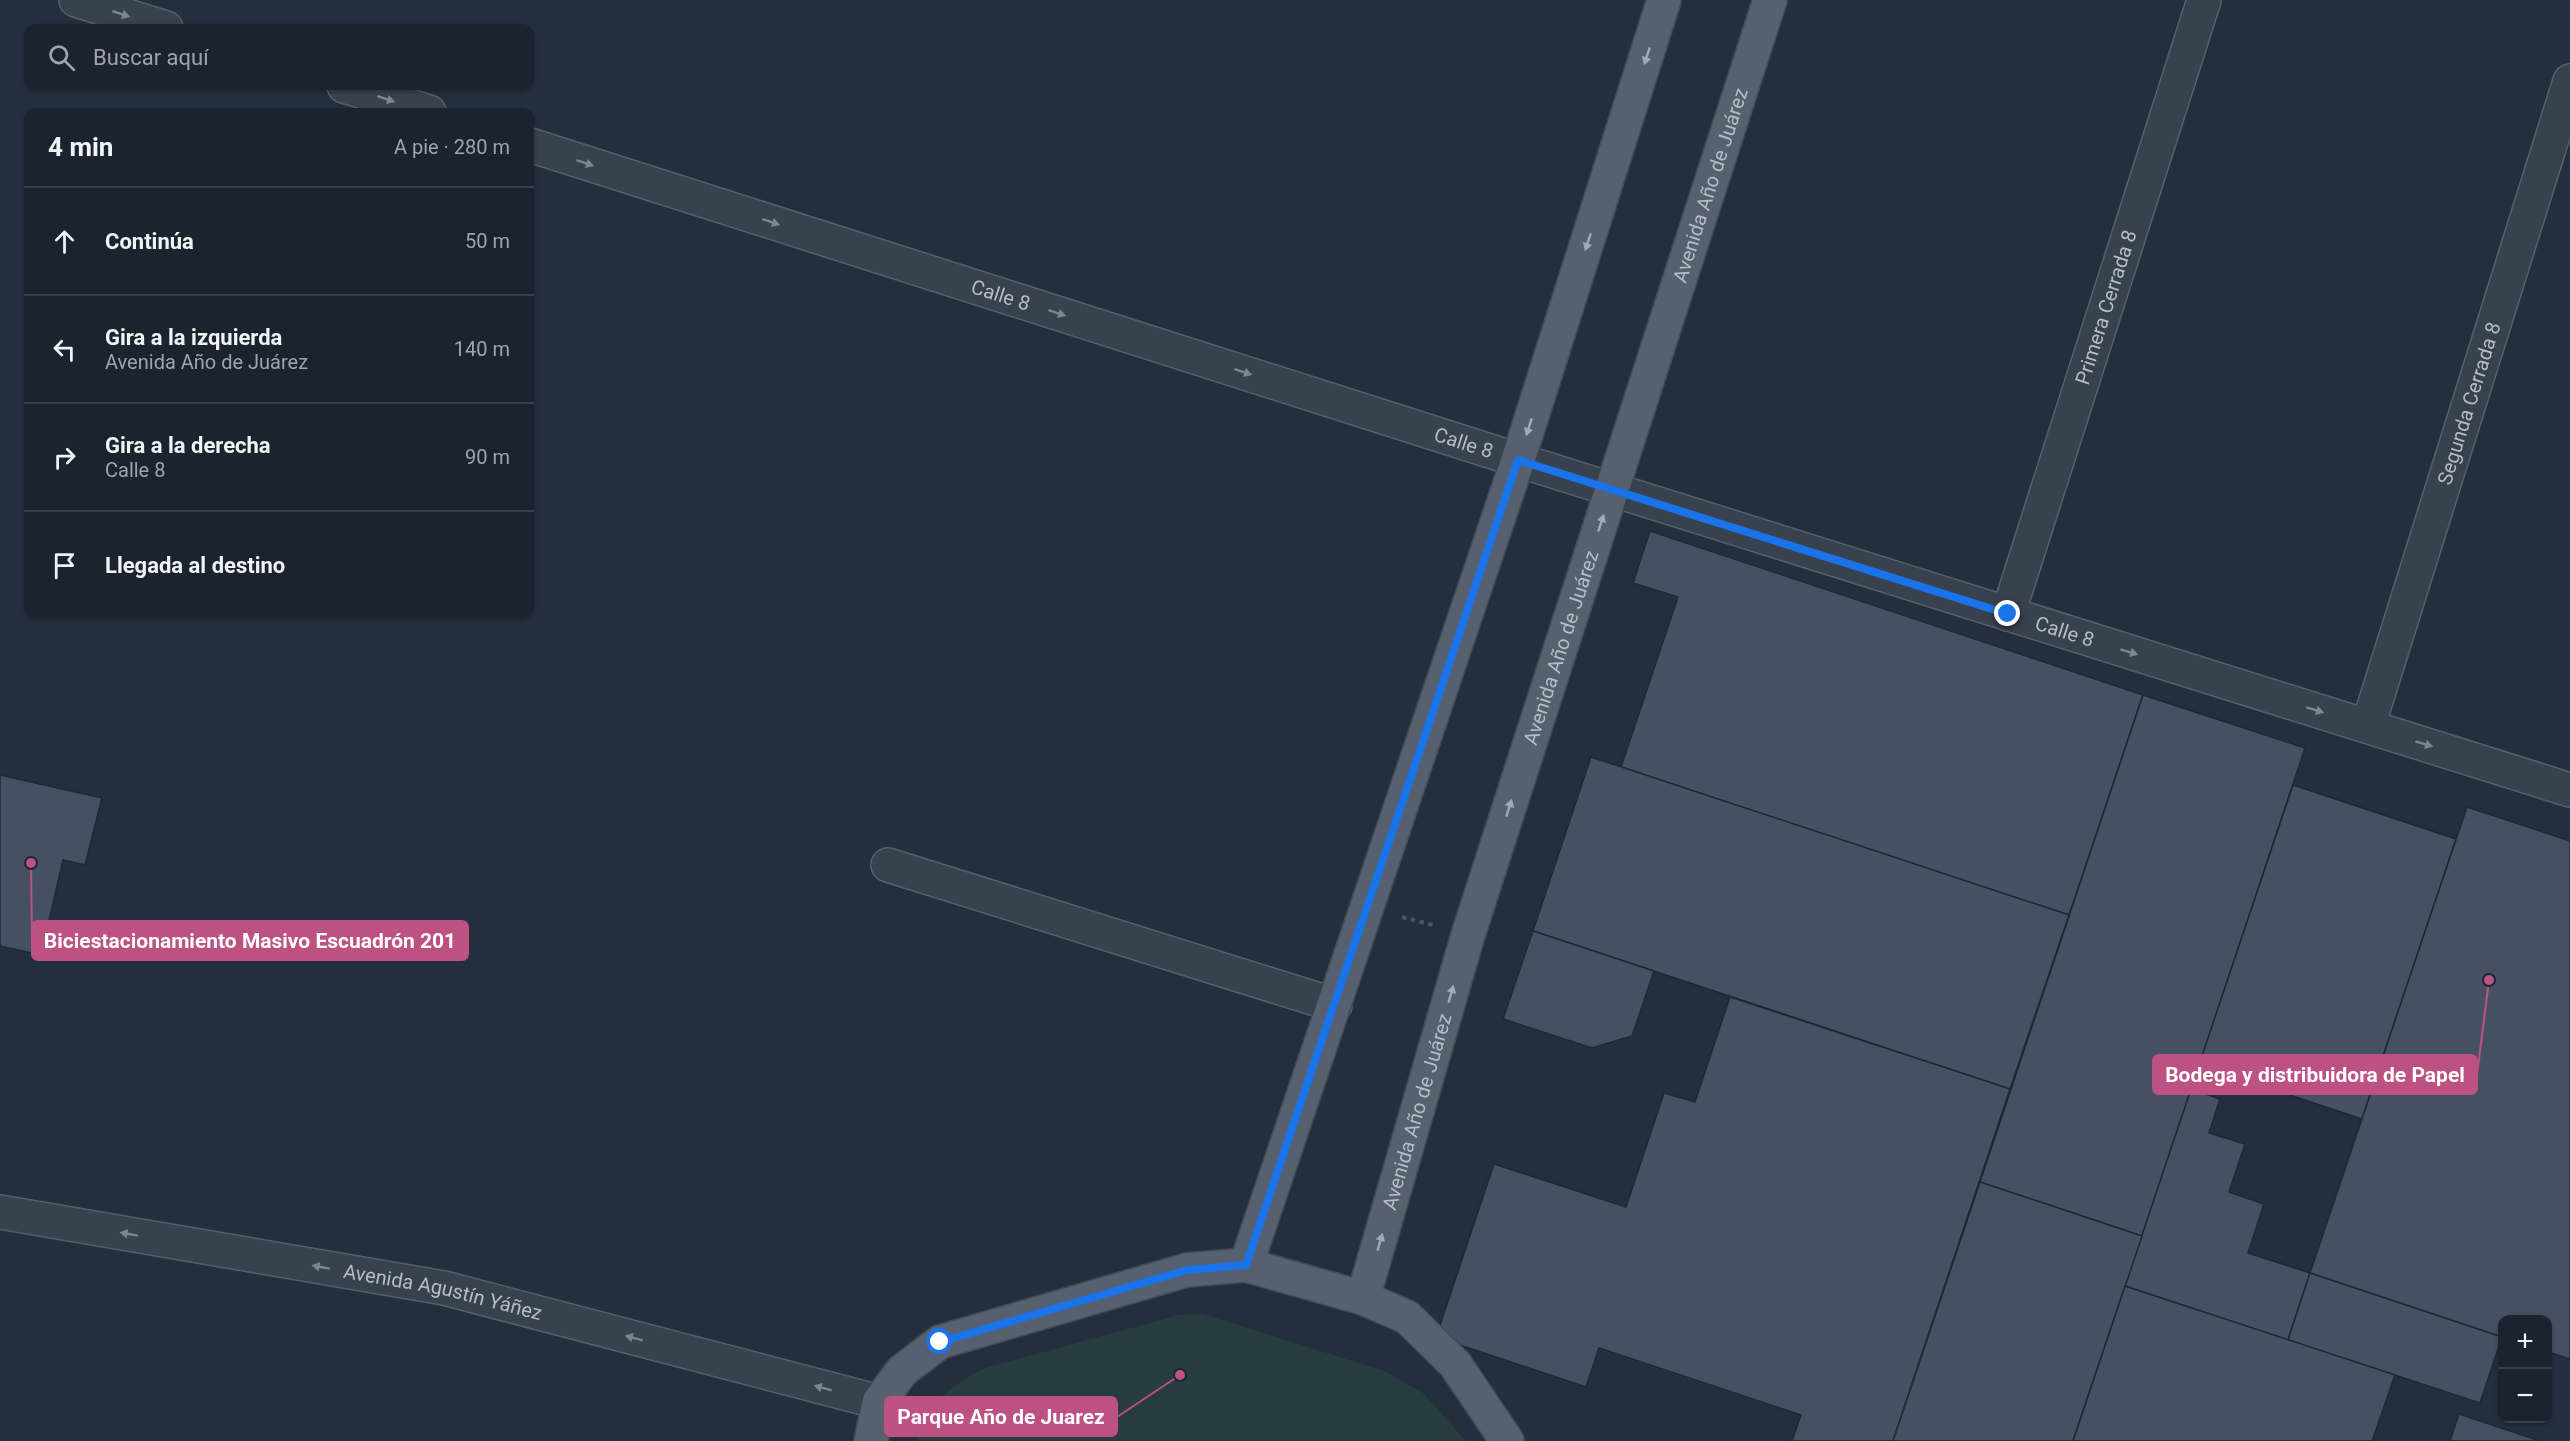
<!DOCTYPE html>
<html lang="es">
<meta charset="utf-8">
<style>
:root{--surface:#1b232e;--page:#282f3a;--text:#f1f3f6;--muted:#a0a4aa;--line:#39404a}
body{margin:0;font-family:Roboto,sans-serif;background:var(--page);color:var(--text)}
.controls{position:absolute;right:18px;bottom:18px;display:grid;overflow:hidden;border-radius:12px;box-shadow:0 2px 4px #0004}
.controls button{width:54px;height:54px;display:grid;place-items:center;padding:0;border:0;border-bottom:2px solid var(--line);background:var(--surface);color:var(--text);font:30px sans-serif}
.stop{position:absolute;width:18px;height:18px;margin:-14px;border:4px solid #1a73e8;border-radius:50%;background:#fff}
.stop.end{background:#1a73e8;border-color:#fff;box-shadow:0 2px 6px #0008}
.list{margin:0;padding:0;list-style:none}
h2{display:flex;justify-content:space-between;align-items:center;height:78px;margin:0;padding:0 24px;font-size:26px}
h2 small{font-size:20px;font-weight:400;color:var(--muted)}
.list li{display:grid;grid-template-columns:39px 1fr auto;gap:18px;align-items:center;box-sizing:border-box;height:108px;padding:0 24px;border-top:2px solid var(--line)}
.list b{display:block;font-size:22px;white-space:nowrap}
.list p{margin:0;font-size:20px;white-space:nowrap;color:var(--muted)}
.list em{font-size:20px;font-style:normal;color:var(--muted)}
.icon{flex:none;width:33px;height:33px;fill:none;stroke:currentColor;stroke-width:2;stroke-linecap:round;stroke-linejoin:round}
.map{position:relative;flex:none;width:2570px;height:1441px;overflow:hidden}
.search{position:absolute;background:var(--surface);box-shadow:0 2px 4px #0004;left:24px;top:24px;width:510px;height:66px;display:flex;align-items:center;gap:15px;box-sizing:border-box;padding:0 21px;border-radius:12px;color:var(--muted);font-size:22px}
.panel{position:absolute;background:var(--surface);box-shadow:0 2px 4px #0004;left:24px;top:108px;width:510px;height:510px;border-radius:12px}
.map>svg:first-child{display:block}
</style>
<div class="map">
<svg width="2570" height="1441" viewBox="0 0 2570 1441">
<rect width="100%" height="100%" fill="#242f3e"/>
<path fill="#263c3f" d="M1203 1314 1384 1371 1423 1393 1466 1441H918C927 1404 953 1383 985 1368L1179 1315Z"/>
<g fill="#455162" stroke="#1f2835" stroke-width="1.5">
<path d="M1650 531 2143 695 2069 915 1621 767 1678 597 1633 583Z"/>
<path d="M2143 695 2305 748 2142 1236 1980 1182Z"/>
<path d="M1591 757 2069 915 2010 1089 1533 931Z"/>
<path d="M0 775 102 798 85 865 63 860 41 955 0 946Z"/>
<path d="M2293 785 2456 839 2362 1119 2199 1065Z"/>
<path d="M2467 807 2570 841V1359L2548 1352V1320H2502V1337L2310 1273Z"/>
<path d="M1533 931 1654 971 1632 1036 1592 1048 1503 1019Z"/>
<path d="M1730 997 2010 1089 1893 1441H1792L1801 1415 1599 1348 1586 1387 1436 1337 1494 1164 1626 1207 1664 1093 1695 1102Z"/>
<path d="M2191 1089 2220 1099 2209 1133 2245 1144 2229 1192 2264 1204 2248 1253 2310 1273 2288 1340 2125 1286Z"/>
<path d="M1980 1182 2142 1236 2073 1441H1893Z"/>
<path d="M2310 1273 2502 1337 2480 1403 2288 1340Z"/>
<path d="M2125 1286 2395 1375 2372 1441H2073Z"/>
<path d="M2459 1414 2540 1441H2450Z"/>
</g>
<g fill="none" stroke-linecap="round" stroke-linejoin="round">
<defs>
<g id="minor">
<path d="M76 0 166 28"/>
<path d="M344 86 429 112"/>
<path id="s1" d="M530 145 1518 460 2570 790"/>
<path id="s2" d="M2008 614 2204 0"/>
<path id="s3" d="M2368 726 2570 81"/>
<path d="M888 865 1335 1005"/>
<path id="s4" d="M0 1212 444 1288 879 1402"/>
</g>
<g id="major">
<path d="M1246 1265 1518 460 1664 0"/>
<path id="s5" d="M1363 1298 1468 935 1770 0"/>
<path d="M871 1441 879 1402 902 1371 940 1342 1187 1270 1246 1265 1363 1298 1407 1317 1455 1364 1507 1441"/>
</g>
</defs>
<use href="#minor" stroke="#565f6c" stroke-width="36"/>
<use href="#major" stroke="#414a57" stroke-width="36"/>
<path stroke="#44595c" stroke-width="4" stroke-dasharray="4.5 4.5" stroke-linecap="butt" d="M1402 917 1433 925"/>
<use href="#minor" stroke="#38414e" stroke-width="33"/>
<use href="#major" stroke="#56606e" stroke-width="33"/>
</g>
<defs><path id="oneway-solid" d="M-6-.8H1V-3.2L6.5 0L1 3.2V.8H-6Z" transform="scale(1.5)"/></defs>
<g fill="#7c8592">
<use href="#oneway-solid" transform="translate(121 14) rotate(18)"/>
<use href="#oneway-solid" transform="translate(386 99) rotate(18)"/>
<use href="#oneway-solid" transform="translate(585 163) rotate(18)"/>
<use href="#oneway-solid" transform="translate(771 222) rotate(18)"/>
<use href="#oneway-solid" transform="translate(1057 313) rotate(18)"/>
<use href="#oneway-solid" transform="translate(1243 372) rotate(18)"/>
<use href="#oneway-solid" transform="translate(2129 652) rotate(17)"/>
<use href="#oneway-solid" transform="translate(2315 710) rotate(17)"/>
<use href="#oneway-solid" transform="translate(2424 744) rotate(17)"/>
<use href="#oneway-solid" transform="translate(129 1234) rotate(-170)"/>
<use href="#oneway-solid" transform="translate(321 1267) rotate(-170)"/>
<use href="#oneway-solid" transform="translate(634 1338) rotate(-165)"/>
<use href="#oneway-solid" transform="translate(823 1388) rotate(-165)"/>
</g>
<g fill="#a1aab7">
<use href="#oneway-solid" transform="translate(1647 56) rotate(108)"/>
<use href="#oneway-solid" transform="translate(1588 242) rotate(108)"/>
<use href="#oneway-solid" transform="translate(1529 427) rotate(108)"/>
<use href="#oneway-solid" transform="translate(1601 523) rotate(-72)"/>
<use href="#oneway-solid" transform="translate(1509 808) rotate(-72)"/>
<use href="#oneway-solid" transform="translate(1451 994) rotate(-74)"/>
<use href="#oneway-solid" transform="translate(1380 1242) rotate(-74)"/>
</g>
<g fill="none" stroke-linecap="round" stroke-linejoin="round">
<path stroke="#1a73e8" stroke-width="8" d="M940 1342 1187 1270 1246 1265 1518 460 2008 614"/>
</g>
<g text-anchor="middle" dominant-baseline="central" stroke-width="4.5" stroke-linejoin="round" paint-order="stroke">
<g font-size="20" fill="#b4bcc9" stroke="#1d2633">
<text stroke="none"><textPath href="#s5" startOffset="1166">Avenida Año de Juárez</textPath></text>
<text stroke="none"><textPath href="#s1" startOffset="494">Calle 8</textPath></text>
<text stroke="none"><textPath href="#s2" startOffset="322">Primera Cerrada 8</textPath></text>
<text stroke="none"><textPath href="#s3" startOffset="338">Segunda Cerrada 8</textPath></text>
<text stroke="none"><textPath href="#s1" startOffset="980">Calle 8</textPath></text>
<text stroke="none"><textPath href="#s1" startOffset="1610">Calle 8</textPath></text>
<text stroke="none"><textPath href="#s5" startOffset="680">Avenida Año de Juárez</textPath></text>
<text stroke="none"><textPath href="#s5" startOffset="194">Avenida Año de Juárez</textPath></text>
<text stroke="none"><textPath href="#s4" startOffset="450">Avenida Agustín Yáñez</textPath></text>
</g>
</g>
<path fill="none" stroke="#bd5182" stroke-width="2" d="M31 863L32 940M2489 980L2477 1075M1180 1375L1117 1417"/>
<g fill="#bd5182" stroke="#1d2633" stroke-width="2">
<circle cx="31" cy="863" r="6"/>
<circle cx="2489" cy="980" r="6"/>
<circle cx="1180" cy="1375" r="6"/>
</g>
<g fill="#bd5182" stroke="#bd5182" stroke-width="2">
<rect x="32" y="921" width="436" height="39" rx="6"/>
<rect x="2153" y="1055" width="324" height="39" rx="6"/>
<rect x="885" y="1397" width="232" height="39" rx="6"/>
</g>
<g font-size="21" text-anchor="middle" font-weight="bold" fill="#fff">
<text x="250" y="948">Biciestacionamiento Masivo Escuadrón 201</text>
<text x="2315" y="1082">Bodega y distribuidora de Papel</text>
<text x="1001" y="1424">Parque Año de Juarez</text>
</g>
</svg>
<div class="controls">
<button>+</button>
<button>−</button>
</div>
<div class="stop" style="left:940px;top:1342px"></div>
<div class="stop end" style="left:2008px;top:614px"></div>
<div class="search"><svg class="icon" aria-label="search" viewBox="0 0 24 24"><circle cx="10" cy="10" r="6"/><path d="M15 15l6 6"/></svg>Buscar aquí</div>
<section class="panel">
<h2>4 min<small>A pie · 280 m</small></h2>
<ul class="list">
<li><svg class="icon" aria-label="ahead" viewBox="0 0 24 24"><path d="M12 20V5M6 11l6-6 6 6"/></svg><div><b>Continúa</b></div><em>50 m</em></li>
<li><svg class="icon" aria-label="left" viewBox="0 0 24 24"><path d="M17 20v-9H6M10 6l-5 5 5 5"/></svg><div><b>Gira a la izquierda</b><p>Avenida Año de Juárez</p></div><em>140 m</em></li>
<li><svg class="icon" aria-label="right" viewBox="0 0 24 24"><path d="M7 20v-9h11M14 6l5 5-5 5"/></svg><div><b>Gira a la derecha</b><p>Calle 8</p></div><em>90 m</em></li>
<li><svg class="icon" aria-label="arrive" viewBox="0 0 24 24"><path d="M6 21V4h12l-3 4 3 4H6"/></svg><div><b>Llegada al destino</b></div></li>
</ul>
</section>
</div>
